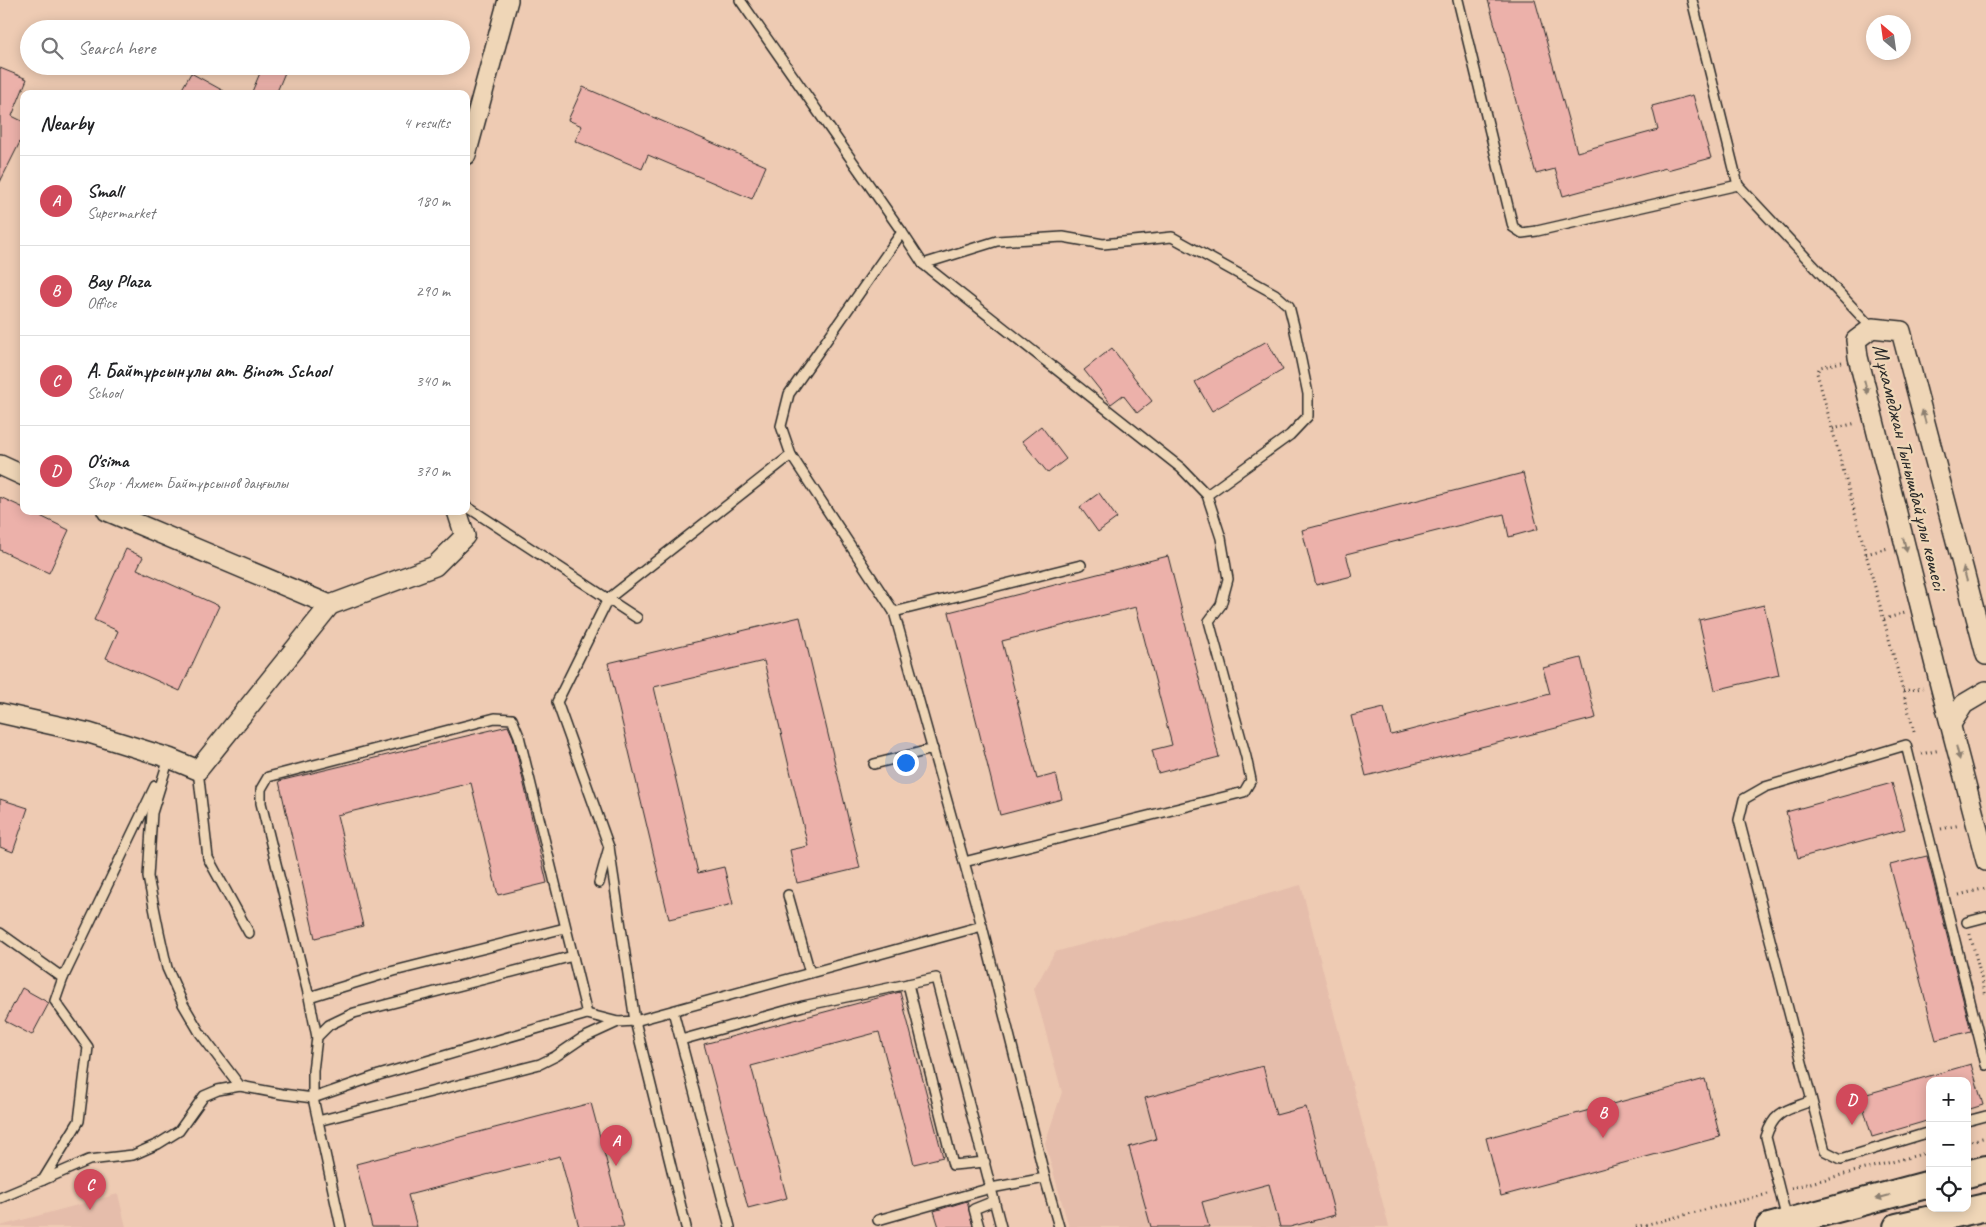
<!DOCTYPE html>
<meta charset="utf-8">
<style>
:root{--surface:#fff;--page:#f2f2f2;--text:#202124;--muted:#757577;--line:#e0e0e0;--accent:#d1495b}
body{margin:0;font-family:Caveat,sans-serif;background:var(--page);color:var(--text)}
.controls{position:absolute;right:15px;bottom:15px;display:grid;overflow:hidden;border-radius:10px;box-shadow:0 2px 12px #0003}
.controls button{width:45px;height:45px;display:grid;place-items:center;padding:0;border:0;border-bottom:1px solid var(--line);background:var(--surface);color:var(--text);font:25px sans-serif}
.compass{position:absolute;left:1866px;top:15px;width:45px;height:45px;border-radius:50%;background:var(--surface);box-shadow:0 2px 12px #0003;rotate:331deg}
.you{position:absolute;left:905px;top:762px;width:18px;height:18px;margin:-12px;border:4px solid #fff;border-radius:50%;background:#1a73e8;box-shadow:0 0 0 8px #1a73e833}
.badge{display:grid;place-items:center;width:32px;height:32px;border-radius:50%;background:var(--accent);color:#fff;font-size:16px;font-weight:700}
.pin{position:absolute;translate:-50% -41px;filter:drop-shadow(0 1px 2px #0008)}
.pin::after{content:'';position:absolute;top:26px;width:18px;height:15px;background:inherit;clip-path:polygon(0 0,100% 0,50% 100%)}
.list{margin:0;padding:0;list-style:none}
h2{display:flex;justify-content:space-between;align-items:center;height:65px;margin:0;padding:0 20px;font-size:21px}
h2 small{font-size:16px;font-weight:400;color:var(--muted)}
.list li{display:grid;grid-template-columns:32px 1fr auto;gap:15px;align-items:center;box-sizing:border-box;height:90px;padding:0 20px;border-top:1px solid var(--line)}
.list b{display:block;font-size:19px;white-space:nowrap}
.list p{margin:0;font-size:16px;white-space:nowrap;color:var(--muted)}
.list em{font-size:16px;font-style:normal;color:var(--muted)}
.icon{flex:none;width:28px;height:28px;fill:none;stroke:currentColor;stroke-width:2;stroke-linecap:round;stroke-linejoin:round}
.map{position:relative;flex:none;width:1986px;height:1227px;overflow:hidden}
.search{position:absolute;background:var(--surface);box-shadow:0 2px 12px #0003;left:20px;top:20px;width:450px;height:55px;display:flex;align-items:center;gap:12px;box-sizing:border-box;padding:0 18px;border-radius:28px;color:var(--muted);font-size:19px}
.panel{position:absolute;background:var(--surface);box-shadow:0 2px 12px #0003;left:20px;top:90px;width:450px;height:425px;border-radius:10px}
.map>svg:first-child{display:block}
</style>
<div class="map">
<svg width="1986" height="1227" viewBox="0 0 1986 1227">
<rect width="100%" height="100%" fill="#eecbb3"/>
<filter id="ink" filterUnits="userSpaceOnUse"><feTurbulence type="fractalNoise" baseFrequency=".02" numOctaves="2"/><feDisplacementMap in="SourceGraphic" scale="10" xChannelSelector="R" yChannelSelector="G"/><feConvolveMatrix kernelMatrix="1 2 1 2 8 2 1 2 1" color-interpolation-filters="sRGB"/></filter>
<g filter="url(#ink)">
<g fill="#e5bdab">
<path d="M1301 885 1389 1227H1069L1045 1143 1062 1092 1034 989 1055 952Z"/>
<path d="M118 1194 126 1227H0V1226Z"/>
</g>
<g fill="#ecb1aa" stroke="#2b2b2b">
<path d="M1488 0H1535L1577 152 1658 130 1652 106 1693 95 1711 158 1667 170 1666 168 1563 196 1555 169 1536 174Z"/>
<path d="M263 66H279L286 70 276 94H251Z"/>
<path d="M0 68 27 79 12 116 24 122V134L0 182Z"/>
<path d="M191 73 229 94H179Z"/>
<path d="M583 87 766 166 752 199 648 155 642 169 575 141 582 126 568 120Z"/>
<path d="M1267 341 1283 370 1212 411 1195 382Z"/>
<path d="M1112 348 1152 401 1137 413 1123 395 1111 404 1084 370Z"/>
<path d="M1041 426 1066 459 1048 473 1022 441Z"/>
<path d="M1523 473 1538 529 1509 537 1504 514 1346 554 1352 576 1316 585 1302 530Z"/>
<path d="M1099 493 1117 518 1098 532 1080 507Z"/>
<path d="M0 497 24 508V511H30L69 530 49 573 0 550Z"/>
<path d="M126 549 143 557 137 569 219 606 180 691 106 658 118 631 94 620Z"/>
<path d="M1168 556 1219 757 1158 773 1152 750 1172 745 1136 607 1002 641 1037 779 1056 774 1062 799 1000 815 949 612Z"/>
<path d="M1764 605 1779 675 1715 690 1699 620Z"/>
<path d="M800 617 860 868 797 883 790 850 808 846 764 661 654 687 698 873 724 867 733 904 669 919 608 663Z"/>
<path d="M1581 658 1596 718 1366 776 1351 716 1384 708 1391 735 1550 694 1543 668Z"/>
<path d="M508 726 513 737 547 883 498 895 471 783 337 815 363 926 315 938 279 781Z"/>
<path d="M1892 783 1905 829 1798 858 1786 812Z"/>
<path d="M0 799 28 808 13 852 0 847Z"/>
<path d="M1927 856 1971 1031 1936 1040 1890 865Z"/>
<path d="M22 988 49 1003 32 1035 5 1021Z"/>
<path d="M900 992 943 1157 914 1164 879 1032 751 1066 787 1198 748 1208 704 1044Z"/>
<path d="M1971 1064 1983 1105 1967 1110V1081H1930V1120L1872 1137 1860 1096Z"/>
<path d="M1263 1066 1276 1115 1306 1107 1335 1215 1290 1227H1280L1269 1184 1202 1202 1209 1227H1151L1129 1147 1156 1139 1145 1098Z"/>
<path d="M1705 1079 1720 1137 1501 1196 1486 1138Z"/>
<path d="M591 1103 624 1227H579L560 1156 408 1195 417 1227H372L356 1164Z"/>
<path d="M967 1201 973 1227H939L934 1211Z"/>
</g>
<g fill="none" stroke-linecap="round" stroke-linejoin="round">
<defs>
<g id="lane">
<path d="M740 0 902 232 923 264 1181 468 1207 495 1221 538 1228 579 1221 605 1209 621 1246 757 1251 780 1244 792 964 862"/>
<path d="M1458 0 1513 227 1522 233 1537 231 1738 185"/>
<path d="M1692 0 1738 185 1872 328"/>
<path d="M923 264 997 241 1063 237 1103 244 1172 237 1275 294 1289 306 1294 326 1308 394V416L1290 435 1207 495"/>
<path d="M791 455 894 612 982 926 1045 1178"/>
<path d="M466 506 637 618"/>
<path d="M894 612 1081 565"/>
<path d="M169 758 152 813 148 877 159 932 167 968 183 1004 200 1033 240 1086 282 1094 313 1098 379 1075 587 1014 618 1022 635 1021 609 847"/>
<path d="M874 764 933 749"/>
<path d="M198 770 208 858 249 933"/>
<path d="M599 883 609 847 557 702 608 599 791 455 781 426 789 394 902 232"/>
<path d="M788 895 810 973"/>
<path d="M1967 922 1986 917"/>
<path d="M0 933 63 978"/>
<path d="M309 997 394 971 565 928"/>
<path d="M673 1011 730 1227"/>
<path d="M317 1037 309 997 261 803V789L268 777 495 718 512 719 519 736 587 1014"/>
<path d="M681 1040 803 1006 908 984"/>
<path d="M318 1121 540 1064 556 1056 581 1039 618 1022"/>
<path d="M1967 1121 1986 1116"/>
<path d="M1930 1132 1841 1159 1825 1151 1739 820 1744 799 1765 787 1906 745 1986 1065"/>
<path d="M985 1162 953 1165 908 984 936 978 1001 1227"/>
<path d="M43 1180 89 1160 133 1155 158 1144 179 1131 204 1096 218 1090 240 1086"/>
<path d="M0 1198 43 1180 79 1121 88 1047 55 1001 63 978 155 786"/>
<path d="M878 1220 991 1188 1045 1178 1059 1227"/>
<path d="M1787 1220 1766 1137C1774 1110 1788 1110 1811 1101"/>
<path d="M341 1227 313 1098V1071L317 1037 329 1025 354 1013 573 956"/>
<path d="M686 1227 635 1021 982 926"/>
<path d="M979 1227 974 1209 994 1201"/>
</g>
<g id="street">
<path d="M466 155 508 0"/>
<path d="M0 465 24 476"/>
<path d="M330 605 435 566 465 536 457 511"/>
<path d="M1986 655 1901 331 1872 328 1856 340 1858 357 1940 685 1986 861"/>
<path d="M0 713 89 733 169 758 198 770 330 605 107 511"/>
<path d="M1951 724 1964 704 1986 691"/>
</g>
<g id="secondary">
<path d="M1967 1174 1986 1169"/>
<path d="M1769 1227 1930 1184"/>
<path d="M1897 1227 1986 1207"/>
</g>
</defs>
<use href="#lane" stroke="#2b2b2b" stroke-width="12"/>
<use href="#street" stroke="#2b2b2b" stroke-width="22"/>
<use href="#secondary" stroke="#2b2b2b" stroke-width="30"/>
<g stroke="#2b2b2b" stroke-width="3" stroke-dasharray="1 4" stroke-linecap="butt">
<path d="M1842 362 1820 367 1817 373 1915 735"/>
<path d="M1833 429 1856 423"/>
<path d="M1866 554 1888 548"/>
<path d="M1884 619 1905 613"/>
<path d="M1903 691 1923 688"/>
<path d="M1921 754 1940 750"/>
<path d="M1941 829 1960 825"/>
<path d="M1959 895 1986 888"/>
<path d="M1970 934 1986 996"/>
<path d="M1967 1142 1986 1137"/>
<path d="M1791 1188 1930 1152"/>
<path d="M1636 1227 1768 1194"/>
</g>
<use href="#lane" stroke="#efd6b7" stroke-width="9"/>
<use href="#street" stroke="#efd6b7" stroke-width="19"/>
<use href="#secondary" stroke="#efd6b7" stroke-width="26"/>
</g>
<defs><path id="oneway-solid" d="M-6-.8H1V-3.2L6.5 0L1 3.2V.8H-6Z" transform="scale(1.25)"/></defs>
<g fill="#8d8071">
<use href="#oneway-solid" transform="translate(1866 387) rotate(76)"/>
<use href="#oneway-solid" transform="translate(1924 417) rotate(-105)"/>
<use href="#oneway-solid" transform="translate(1905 545) rotate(76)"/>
<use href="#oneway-solid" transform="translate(1965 574) rotate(-105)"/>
<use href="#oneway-solid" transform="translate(1958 753) rotate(76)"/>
<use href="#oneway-solid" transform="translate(1883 1197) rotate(165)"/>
</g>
</g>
<g text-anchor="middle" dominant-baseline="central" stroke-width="4.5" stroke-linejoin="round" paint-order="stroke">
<g font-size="21" fill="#2b2b2b" stroke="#efd6b7">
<text transform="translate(1910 467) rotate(76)">Мұхамеджан Тынышбайұлы көшесі</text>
</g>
</g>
</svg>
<div class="controls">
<button>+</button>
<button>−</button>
<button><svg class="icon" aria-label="locate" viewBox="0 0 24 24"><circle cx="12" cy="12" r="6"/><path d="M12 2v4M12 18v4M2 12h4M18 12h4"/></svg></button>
</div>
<svg class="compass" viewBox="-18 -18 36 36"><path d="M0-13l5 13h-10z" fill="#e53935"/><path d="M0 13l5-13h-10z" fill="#757577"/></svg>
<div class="you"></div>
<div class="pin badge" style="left:616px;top:1166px">A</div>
<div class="pin badge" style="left:1603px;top:1138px">B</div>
<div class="pin badge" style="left:90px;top:1210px">C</div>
<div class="pin badge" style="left:1852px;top:1125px">D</div>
<div class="search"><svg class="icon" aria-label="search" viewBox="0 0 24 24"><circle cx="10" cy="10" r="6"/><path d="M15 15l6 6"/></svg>Search here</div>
<section class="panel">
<h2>Nearby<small>4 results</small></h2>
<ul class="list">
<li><span class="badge">A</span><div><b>Small</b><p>Supermarket</p></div><em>180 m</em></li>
<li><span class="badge">B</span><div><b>Bay Plaza</b><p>Office</p></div><em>290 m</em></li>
<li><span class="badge">C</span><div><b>А. Байтұрсынұлы ат. Binom School</b><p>School</p></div><em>340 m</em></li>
<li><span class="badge">D</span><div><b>O'sima</b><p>Shop · Ахмет Байтұрсынов даңғылы</p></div><em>370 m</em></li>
</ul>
</section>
</div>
